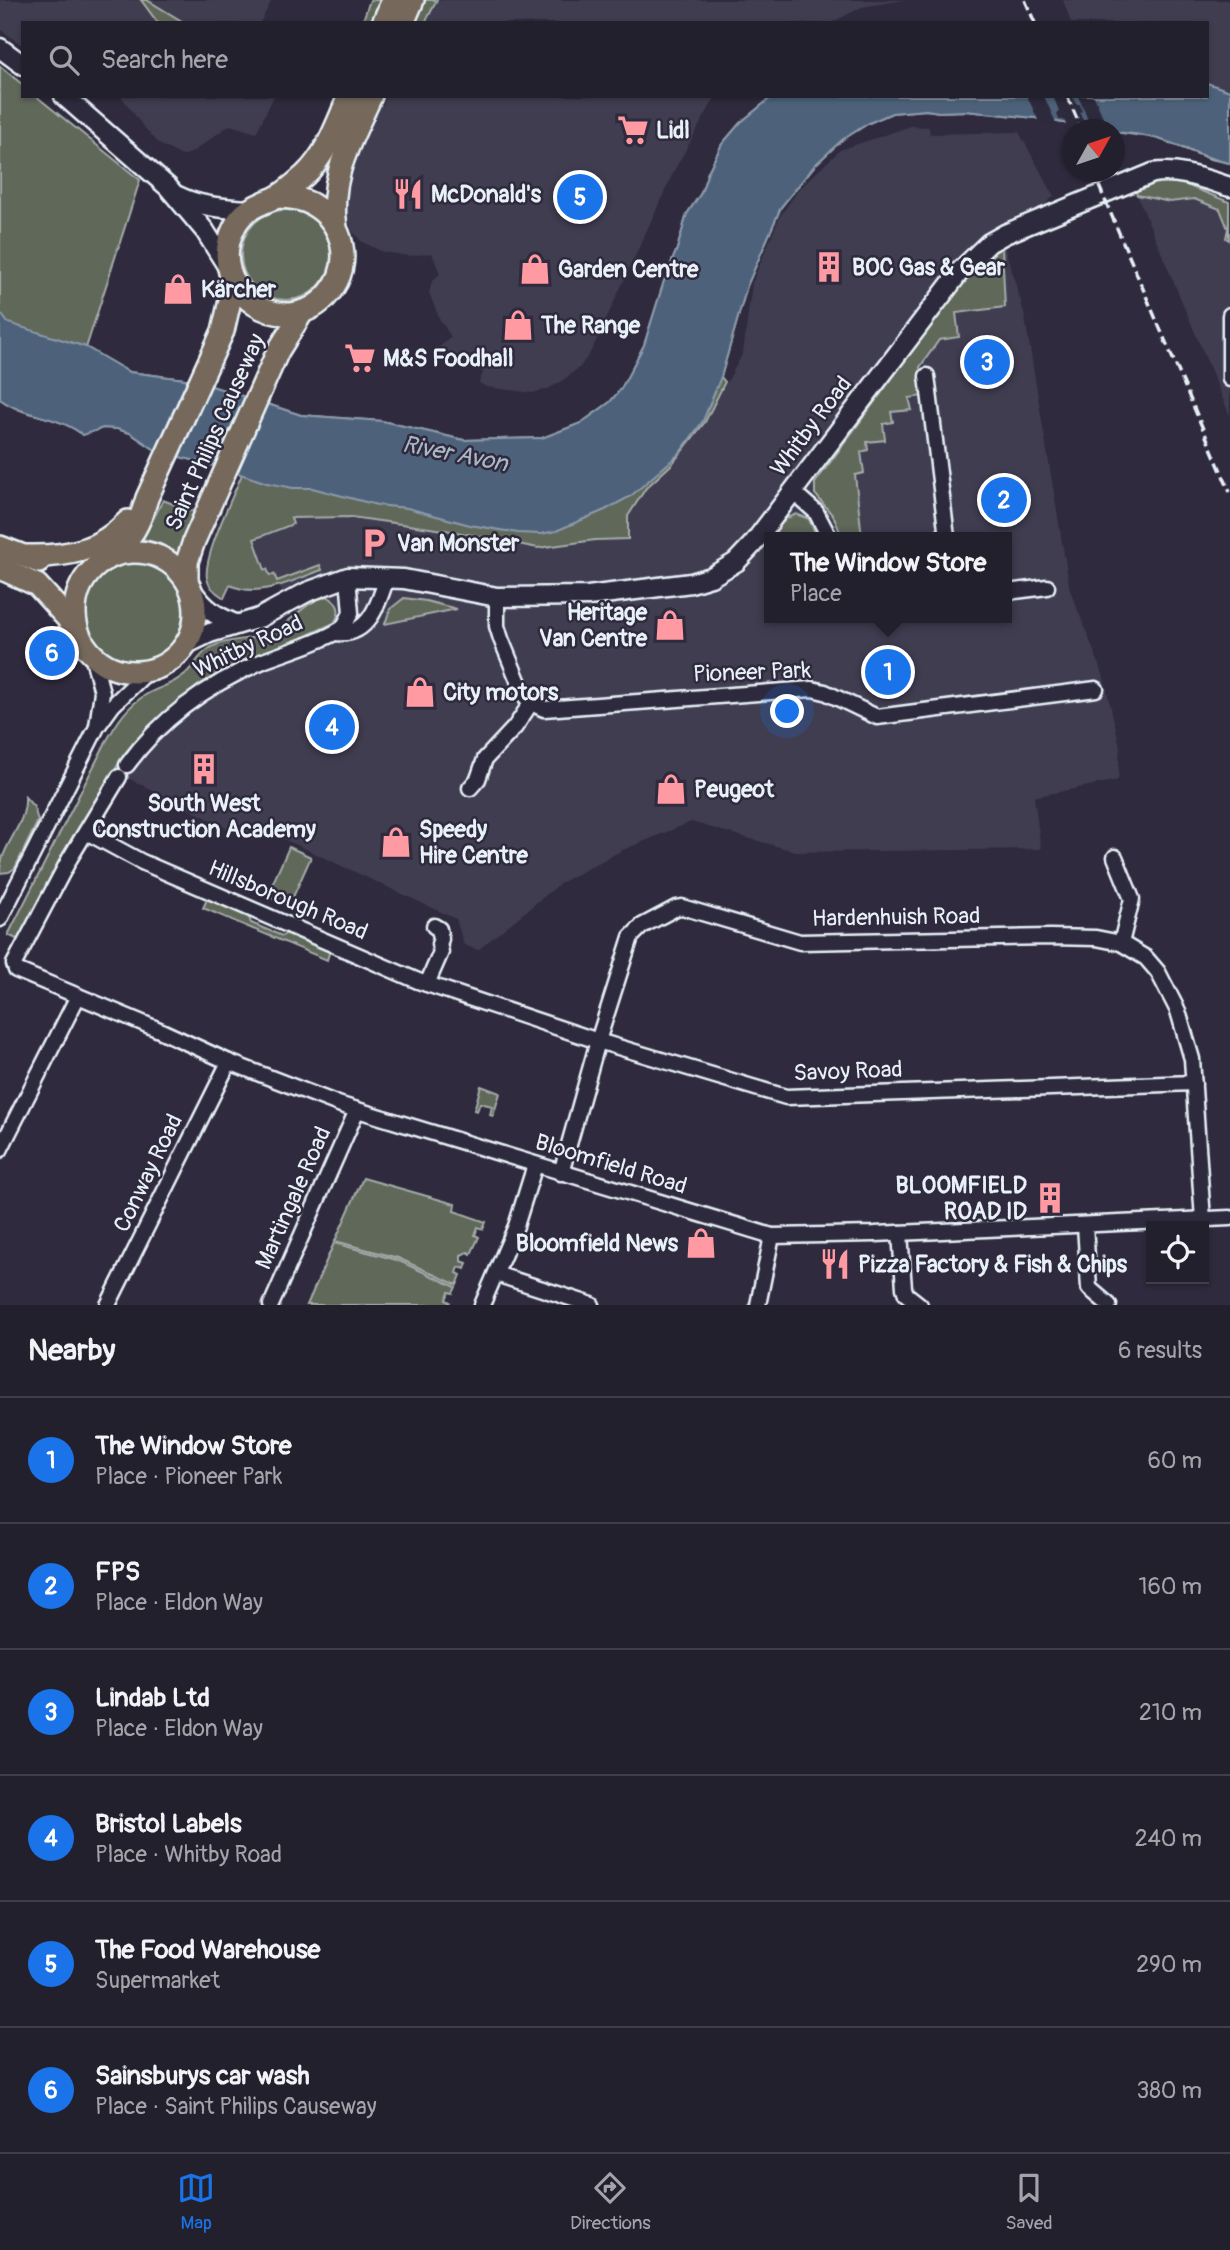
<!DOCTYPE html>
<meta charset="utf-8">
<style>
:root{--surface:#23202e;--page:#2f2d3a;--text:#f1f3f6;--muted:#a3a3aa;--line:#403e4a;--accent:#1a73e8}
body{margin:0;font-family:Pangolin,sans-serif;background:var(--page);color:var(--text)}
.controls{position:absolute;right:21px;bottom:21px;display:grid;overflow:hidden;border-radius:0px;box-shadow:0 2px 5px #0004}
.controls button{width:63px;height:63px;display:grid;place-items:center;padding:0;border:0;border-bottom:2px solid var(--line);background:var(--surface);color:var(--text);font:35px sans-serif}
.compass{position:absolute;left:1062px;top:119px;width:63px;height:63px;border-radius:50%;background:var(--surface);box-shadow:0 2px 5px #0004;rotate:50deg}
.you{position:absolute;left:788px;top:712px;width:24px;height:24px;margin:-18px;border:5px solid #fff;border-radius:50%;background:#1a73e8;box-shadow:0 0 0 10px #1a73e833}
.badge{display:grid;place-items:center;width:46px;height:46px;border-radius:50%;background:var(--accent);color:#fff;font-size:23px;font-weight:700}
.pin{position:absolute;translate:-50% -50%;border:4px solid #fff;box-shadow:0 2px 7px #0006}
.popup{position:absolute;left:764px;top:532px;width:248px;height:91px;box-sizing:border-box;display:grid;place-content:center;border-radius:0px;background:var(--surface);filter:drop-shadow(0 2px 5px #0005);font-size:23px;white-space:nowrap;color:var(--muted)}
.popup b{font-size:26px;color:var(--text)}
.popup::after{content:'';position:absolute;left:50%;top:100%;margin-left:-14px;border:14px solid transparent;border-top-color:var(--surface)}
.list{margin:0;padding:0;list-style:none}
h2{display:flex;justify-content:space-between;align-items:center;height:91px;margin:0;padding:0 28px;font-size:30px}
h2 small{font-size:23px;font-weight:400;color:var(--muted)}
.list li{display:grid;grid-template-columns:46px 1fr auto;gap:21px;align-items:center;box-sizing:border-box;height:126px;padding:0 28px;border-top:2px solid var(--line)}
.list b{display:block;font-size:26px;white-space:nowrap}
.list p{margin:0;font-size:23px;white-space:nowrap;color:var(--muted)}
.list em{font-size:23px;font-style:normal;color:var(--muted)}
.icon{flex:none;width:38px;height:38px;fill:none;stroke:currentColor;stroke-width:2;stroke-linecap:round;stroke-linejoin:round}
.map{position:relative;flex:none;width:1230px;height:1305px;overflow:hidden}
.search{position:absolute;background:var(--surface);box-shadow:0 2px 5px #0004;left:21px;right:21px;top:21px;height:77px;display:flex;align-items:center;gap:18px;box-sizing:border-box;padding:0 24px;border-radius:0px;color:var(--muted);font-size:26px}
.sheet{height:847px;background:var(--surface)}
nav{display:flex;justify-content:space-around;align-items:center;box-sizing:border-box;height:98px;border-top:2px solid var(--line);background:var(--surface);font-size:19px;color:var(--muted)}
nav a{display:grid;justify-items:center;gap:4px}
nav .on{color:var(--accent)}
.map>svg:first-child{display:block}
</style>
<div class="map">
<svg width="1230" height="1305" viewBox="0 0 1230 1305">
<rect width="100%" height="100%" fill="#2f2a3d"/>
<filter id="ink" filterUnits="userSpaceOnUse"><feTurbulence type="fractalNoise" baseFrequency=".0143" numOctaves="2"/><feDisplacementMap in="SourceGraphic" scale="14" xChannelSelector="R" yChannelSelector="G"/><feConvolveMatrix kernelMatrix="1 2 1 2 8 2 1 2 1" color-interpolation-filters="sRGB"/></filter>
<g filter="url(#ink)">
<g fill="#403c51" fill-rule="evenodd">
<path d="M0 0H272L260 23H23V46L0 29Z"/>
<path d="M437 0H905L862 7 831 23H425Z"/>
<path d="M1063 0H1230V91L1207 83V23H1071Z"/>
<path d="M121 96H274L256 133 230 125 191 153 182 156 159 144 142 125Z"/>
<path d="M386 96H716L675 169 592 350 580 367 562 381 548 389 532 393 487 387 479 383 483 372 447 357 437 349 451 337 440 320 429 293 432 281 440 274 432 253 409 256 383 252 362 242 352 231 344 205 343 183 372 106 383 105Z"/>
<path d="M911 126 929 127 930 134 1019 132 1054 196 1004 245 1024 312 1070 590 1103 674 1120 746 1118 780 1034 797 1041 849 797 852 691 822 623 850 562 882 478 950 464 945 456 919 260 828 252 841 114 771 124 754 146 729 199 685 226 669 268 653 312 601 296 612 278 586 252 591 241 590 245 541 290 518 351 517 451 531 538 548 595 540 628 539V516L646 488 672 464 705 422 743 353 752 283 780 216 799 189 840 150ZM769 537H1007V618H769Z"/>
<path d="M1137 195 1170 202 1194 199 1220 208 1230 240V416Z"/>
</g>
<g fill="#60675a" stroke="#a4aca9" stroke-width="2">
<path d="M141 0H147L185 23H158Z"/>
<path d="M370 0H382L372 23H362Z"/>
<path d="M423 0H437L425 23H412Z"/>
<path d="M0 66 23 85V96H36L140 180 86 348 129 372 193 380 301 415 382 421 464 440 542 438 581 423 610 402 621 389 644 345 664 281 677 249 687 214 701 193 708 172 722 144 740 123 773 96 683 326 546 476 0 346Z"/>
<path d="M1083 96 1230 163 1210 159 1157 138 1115 132 1114 130 1097 129 1035 118 965 111 939 112 926 110 892 113 869 123 842 140 815 165 781 207 747 286 721 377 725 382 705 422 672 464 646 488 628 516V539L595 540 538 548 451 531 351 517 291 518 293 524 254 539 265 570 267 569 270 576 274 574 277 581 320 565 322 570C293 580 260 599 230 585L224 598C216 593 208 587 207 578 203 556 233 497 242 474L154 449 130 433 117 429 103 428 83 435C56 414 25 418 0 399V372L538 503 827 111Z"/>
<path d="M1166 181 1181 183 1229 202V240L1226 238 1228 229 1220 209 1194 199 1170 202 1137 195 1135 189 1149 183Z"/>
<circle cx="286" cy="255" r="45"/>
<path d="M1002 247 1005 307 956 313 959 337 939 340 920 367 924 396 909 398 912 410 891 412 893 422 883 424 885 440 867 442 868 450 861 452 864 473 855 475 862 537H842L834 517 815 494V483L972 270 985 257Z"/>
<path d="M163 500 194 512 178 554 161 544 143 539Z"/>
<path d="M796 514 809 519 817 537H772L785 519Z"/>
<circle cx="133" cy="612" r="50"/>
<path d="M327 596C339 603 342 611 334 623L268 653 226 669 199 685 174 705 146 729 124 754 85 823 73 836 22 938 19 940 8 935 106 742C117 722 127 706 147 694 160 687 174 684 185 674 195 665 202 650 216 645 236 637 260 641 278 629 297 616 304 603 327 596Z"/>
<path d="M404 598 426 601 457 609 385 624 390 609Z"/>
<path d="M25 797 34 807 38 821 15 868 9 872 0 873C0 845 27 826 25 797Z"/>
<path d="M289 847 311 857 289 906 267 896Z"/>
<path d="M208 897 248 915 251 923 282 936 289 932 330 950 327 960 203 908Z"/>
<path d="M481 1086 500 1093 493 1116 490 1115 492 1106 480 1103 477 1111 474 1110Z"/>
<path d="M363 1178 455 1204 454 1211 486 1222 483 1229 478 1227 475 1235 479 1237 471 1254 468 1252 461 1255V1261L467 1263 465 1269 459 1267 457 1273 461 1275 457 1285 398 1258 335 1241Z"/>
<path d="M334 1243 397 1260 456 1287 453 1293 449 1292 446 1300 450 1302 448 1305H307Z"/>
</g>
<path fill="#4e627a" stroke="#8c9bac" stroke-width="2" d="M1207 83 1230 91V163C1203 158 1180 144 1154 138 1141 134 1128 133 1115 132L1114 130 1097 129 1035 118 965 111 939 112 926 110 892 113 869 123 842 140 815 165 781 207 747 286 721 377 703 421 679 454 631 496 605 510 556 531 541 534 518 533 470 525 407 508 377 505 312 488H293L267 483 211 464 183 458 154 449 130 433 117 429 103 428 83 435C56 414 25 418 0 399V312L8 323 86 347 129 372 193 380 301 415 382 421 464 440 542 438 581 423 610 402 621 389 644 345 664 281 677 249 687 214 701 193 708 172 722 144 740 123 773 96H1207Z"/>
<g fill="#2f2a3d">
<path d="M1027 96H1044L1057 125 1039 122Z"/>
<path d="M1053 96H1072L1076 104H1080L1082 111 1080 113 1087 129 1067 127 1064 120H1059L1057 114 1059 111Z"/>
<path d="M1078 96H1094L1108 129H1092Z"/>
</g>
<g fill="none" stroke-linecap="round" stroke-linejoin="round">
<defs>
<g id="minor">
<path d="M1230 315V379"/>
<path d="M927 376 947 537"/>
<path d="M792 491 816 512 829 537"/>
<path d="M1007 592 1047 587"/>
<path d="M497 597V626L501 639 524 695 531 703 544 709 812 689 825 692 877 717 1096 689"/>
<path d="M336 633C369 637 379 603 387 577"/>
<path d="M92 655 102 692 97 726"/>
<path d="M127 765C161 718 209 684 263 661 289 651 319 643 343 628L351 613 348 577"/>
<path d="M119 777 70 858 14 964 16 970 157 1029 229 1062 341 1105 772 1236 875 1234 1230 1218"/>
<path d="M470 788 478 779 485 759 515 727 531 703"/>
<path d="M86 834 92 835 142 862 418 981 598 1041 786 1097 1194 1083"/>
<path d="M1115 857 1132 899 1121 943"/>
<path d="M0 919 97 727 113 705 147 672"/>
<path d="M427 984 441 952 439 944 441 939 439 929 434 926"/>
<path d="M0 1150 78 996"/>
<path d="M561 1173 598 1041 631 937 642 926 676 908 682 907 800 942 1050 937 1096 938 1121 943 1146 958 1158 972 1178 1011 1192 1059 1203 1220"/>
<path d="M1085 1225 1089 1288 1109 1305"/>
<path d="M900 1233 904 1288 906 1294 920 1305"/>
<path d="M496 1274 592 1305"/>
<path d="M108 1305 229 1062"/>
<path d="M271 1305 357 1110"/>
<path d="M482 1305 516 1226 535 1165"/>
<path d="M758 1305 772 1236"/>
</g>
<g id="tertiary">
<path d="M0 48 23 65"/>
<path d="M64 96 168 187 205 231 227 266"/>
<path d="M178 196C200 207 223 208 247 210"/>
<path d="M193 592C205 609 216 616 235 624"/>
<path d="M187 644 210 633 259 618 307 592 348 577 404 579 497 597 588 596 691 583 711 577 736 562 752 545 961 270 989 243 1005 234 1153 173C1180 169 1204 179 1230 187"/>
</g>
<g id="primary">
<path d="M383 23 393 0"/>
<path d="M403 23 413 0"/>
<path d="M277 197C290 198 302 198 313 205 344 223 353 264 330 292 287 346 203 291 234 228 242 210 258 205 275 198 285 193 297 182 305 175 327 154 337 124 349 96"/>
<path d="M336 228C328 177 351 141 371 96"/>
<path d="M0 547 39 562"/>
<circle cx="135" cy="612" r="60"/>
<path d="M112 555C133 536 139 525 147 498L223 331 234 283"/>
<path d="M27 556C67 557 99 551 128 521"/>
<path d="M0 568 37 585 77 629"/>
<path d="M187 579V562L194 541 278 351 303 311"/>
</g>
</defs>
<use href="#minor" stroke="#e8f1f8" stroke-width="19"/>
<use href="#tertiary" stroke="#e8f1f8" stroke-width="23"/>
<use href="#primary" stroke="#e8f1f8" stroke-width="26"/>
<use href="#minor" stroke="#2f2a3d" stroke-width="14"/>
<use href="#tertiary" stroke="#2f2a3d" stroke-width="18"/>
<use href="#primary" stroke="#76695c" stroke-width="21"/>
<g stroke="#e8f1f8" stroke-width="3.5" stroke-dasharray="10 5" stroke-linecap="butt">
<path d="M1025 0 1035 23"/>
<path d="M1067 96 1082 130"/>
<path d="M1093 172 1230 492"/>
</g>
</g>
</g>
<defs>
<symbol id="supermarket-bare" viewBox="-9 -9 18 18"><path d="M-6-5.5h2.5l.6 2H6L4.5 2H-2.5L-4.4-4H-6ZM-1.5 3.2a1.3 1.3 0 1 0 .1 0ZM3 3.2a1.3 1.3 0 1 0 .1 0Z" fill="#ff9aa2" stroke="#2f2a3d" stroke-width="2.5" paint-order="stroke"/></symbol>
<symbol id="restaurant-bare" viewBox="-9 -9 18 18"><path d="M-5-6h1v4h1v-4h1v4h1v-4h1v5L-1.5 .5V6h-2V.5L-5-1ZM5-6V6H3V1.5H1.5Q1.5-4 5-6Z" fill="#ff9aa2" stroke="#2f2a3d" stroke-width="2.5" paint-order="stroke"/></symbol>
<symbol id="building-bare" viewBox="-9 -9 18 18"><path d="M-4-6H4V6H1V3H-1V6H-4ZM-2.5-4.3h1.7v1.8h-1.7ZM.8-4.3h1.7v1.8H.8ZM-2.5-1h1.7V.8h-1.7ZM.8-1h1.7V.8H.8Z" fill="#ff9aa2" stroke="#2f2a3d" stroke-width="2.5" paint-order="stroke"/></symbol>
<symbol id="shop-bare" viewBox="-9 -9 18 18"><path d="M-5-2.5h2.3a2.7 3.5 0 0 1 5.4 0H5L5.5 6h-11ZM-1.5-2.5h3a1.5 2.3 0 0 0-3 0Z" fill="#ff9aa2" stroke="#2f2a3d" stroke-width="2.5" paint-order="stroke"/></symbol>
<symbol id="parking-bare" viewBox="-9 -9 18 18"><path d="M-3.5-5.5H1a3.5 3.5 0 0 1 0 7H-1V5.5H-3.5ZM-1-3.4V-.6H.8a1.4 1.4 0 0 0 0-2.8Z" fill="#ff9aa2" stroke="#2f2a3d" stroke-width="2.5" paint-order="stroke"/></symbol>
</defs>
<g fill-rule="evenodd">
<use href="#supermarket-bare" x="611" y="108" width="44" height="44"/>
<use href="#restaurant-bare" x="386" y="172" width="44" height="44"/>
<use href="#building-bare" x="807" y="245" width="44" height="44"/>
<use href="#shop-bare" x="513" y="247" width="44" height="44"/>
<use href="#shop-bare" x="156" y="267" width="44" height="44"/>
<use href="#shop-bare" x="496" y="303" width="44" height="44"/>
<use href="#supermarket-bare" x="338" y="336" width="44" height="44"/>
<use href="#parking-bare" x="352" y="521" width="44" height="44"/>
<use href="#shop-bare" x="648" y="603" width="44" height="44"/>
<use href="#shop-bare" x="398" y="670" width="44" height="44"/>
<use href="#building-bare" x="182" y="747" width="44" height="44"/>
<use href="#shop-bare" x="649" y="767" width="44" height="44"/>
<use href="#shop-bare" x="374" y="820" width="44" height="44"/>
<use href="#building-bare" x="1028" y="1176" width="44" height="44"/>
<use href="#shop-bare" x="679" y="1221" width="44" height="44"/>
<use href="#restaurant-bare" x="813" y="1242" width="44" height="44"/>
</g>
<g text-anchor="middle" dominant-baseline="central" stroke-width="5" stroke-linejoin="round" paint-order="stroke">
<g font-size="23" font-weight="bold" fill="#e8f1f8" stroke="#2f2a3d" text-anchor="start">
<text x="656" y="130">Lidl</text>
<text x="431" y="194">McDonald's</text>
<text x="852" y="267">BOC Gas &amp; Gear</text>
<text x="558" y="269">Garden Centre</text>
<text x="201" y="289">Kärcher</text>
<text x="541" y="325">The Range</text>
<text x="383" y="358">M&amp;S Foodhall</text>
<text x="397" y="543">Van Monster</text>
<text x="647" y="612" text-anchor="end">Heritage<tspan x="647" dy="26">Van Centre</tspan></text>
<text x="443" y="692">City motors</text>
<text x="694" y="789">Peugeot</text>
<text x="204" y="803" text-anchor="middle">South West<tspan x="204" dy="26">Construction Academy</tspan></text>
<text x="419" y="829">Speedy<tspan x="419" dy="26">Hire Centre</tspan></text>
<text x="1027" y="1185" text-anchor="end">BLOOMFIELD<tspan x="1027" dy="26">ROAD ID</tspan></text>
<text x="678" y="1243" text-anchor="end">Bloomfield News</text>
<text x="858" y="1264">Pizza Factory &amp; Fish &amp; Chips</text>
</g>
<g font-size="23" fill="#e8f1f8" stroke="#2f2a3d">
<text transform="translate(811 426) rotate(-53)">Whitby Road</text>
<text transform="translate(215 432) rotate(-66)">Saint Philips Causeway</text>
<text transform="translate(248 646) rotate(-25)">Whitby Road</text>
<text transform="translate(752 672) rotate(-2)">Pioneer Park</text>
<text transform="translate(288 900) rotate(23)">Hillsborough Road</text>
<text transform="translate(896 917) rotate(-1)">Hardenhuish Road</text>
<text transform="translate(848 1071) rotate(-2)">Savoy Road</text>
<text transform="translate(611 1164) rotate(17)">Bloomfield Road</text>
<text transform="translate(148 1173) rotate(-64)">Conway Road</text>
<text transform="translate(293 1198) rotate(-66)">Martingale Road</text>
</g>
<g font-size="24" font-style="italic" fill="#aab8c6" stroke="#2f2a3d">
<text transform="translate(455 454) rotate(11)">River Avon</text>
</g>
</g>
</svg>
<div class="controls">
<button><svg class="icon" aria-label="locate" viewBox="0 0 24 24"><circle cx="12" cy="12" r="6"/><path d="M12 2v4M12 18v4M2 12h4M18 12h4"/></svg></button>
</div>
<svg class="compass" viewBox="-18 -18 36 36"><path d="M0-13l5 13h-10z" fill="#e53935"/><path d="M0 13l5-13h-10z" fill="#a3a3aa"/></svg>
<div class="you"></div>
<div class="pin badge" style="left:888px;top:672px">1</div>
<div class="popup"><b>The Window Store</b>Place</div>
<div class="pin badge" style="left:1004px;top:500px">2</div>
<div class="pin badge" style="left:987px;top:362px">3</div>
<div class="pin badge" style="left:332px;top:727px">4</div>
<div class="pin badge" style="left:580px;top:197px">5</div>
<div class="pin badge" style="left:52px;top:653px">6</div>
<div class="search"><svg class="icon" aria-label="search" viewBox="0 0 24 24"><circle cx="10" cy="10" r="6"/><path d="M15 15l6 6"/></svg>Search here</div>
</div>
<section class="sheet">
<h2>Nearby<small>6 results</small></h2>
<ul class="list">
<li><span class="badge">1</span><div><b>The Window Store</b><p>Place · Pioneer Park</p></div><em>60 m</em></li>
<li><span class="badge">2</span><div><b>FPS</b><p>Place · Eldon Way</p></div><em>160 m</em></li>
<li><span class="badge">3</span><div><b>Lindab Ltd</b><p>Place · Eldon Way</p></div><em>210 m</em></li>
<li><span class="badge">4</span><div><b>Bristol Labels</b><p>Place · Whitby Road</p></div><em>240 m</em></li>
<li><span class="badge">5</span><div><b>The Food Warehouse</b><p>Supermarket</p></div><em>290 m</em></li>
<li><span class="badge">6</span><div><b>Sainsburys car wash</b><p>Place · Saint Philips Causeway</p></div><em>380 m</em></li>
</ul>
</section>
<nav>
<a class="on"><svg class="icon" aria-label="map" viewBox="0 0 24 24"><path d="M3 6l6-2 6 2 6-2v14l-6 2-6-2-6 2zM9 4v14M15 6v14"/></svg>Map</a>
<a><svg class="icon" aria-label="directions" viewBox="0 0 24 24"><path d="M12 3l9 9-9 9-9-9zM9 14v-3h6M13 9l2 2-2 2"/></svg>Directions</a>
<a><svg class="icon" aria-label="saved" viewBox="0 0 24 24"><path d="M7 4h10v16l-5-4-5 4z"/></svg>Saved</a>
</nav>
